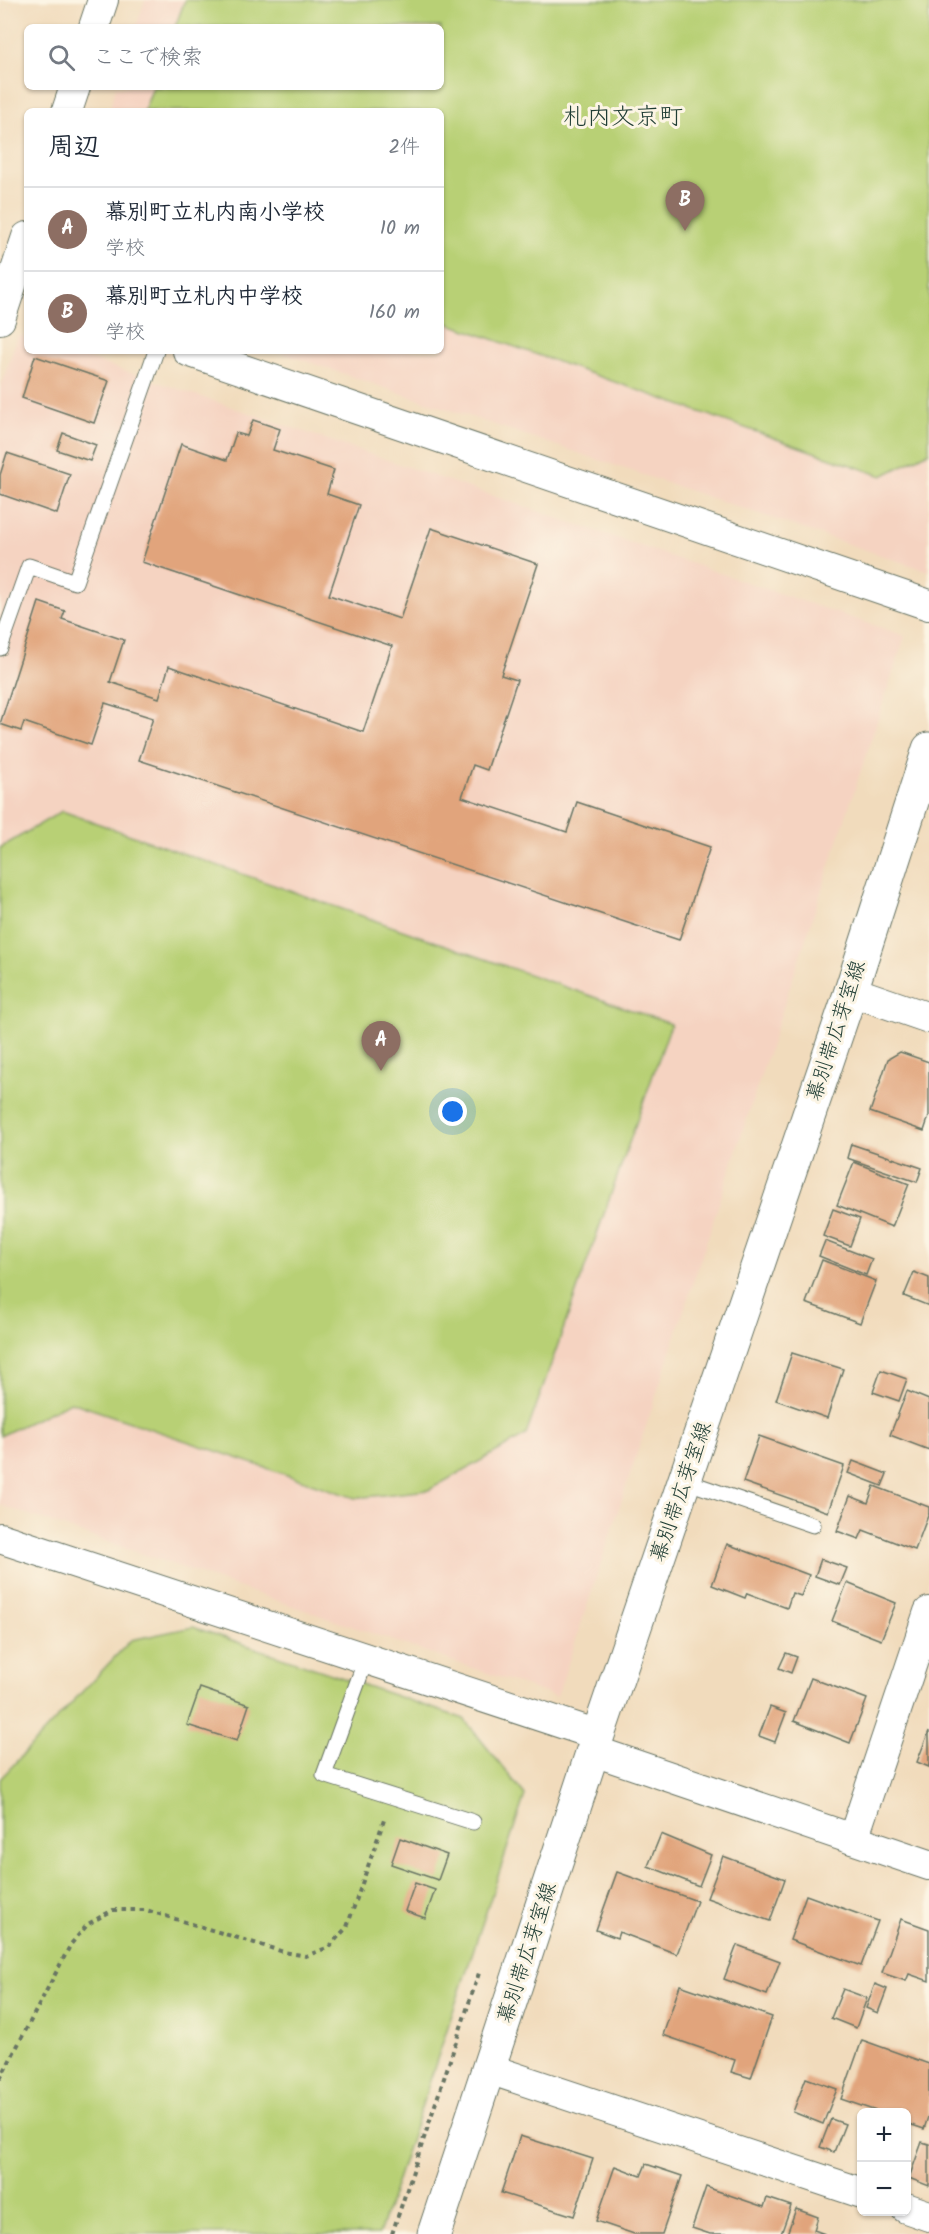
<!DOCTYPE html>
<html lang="ja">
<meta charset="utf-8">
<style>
:root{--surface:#fff;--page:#f2f2f3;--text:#1f2937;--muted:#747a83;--line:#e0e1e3;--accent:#b45309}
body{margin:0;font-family:Kalam,"Klee One",sans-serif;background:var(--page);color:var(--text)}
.controls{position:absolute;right:18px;bottom:18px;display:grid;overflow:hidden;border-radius:9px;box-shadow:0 2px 4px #0004}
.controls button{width:54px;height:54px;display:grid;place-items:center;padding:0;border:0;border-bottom:2px solid var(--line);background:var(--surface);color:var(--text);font:30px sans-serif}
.you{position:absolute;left:453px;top:1112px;width:21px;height:21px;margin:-15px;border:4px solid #fff;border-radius:50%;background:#1a73e8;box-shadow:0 0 0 9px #1a73e833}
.badge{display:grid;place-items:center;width:39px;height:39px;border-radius:50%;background:var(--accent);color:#fff;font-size:20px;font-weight:700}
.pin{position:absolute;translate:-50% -50px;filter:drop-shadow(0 2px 3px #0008)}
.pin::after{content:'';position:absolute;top:32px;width:21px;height:18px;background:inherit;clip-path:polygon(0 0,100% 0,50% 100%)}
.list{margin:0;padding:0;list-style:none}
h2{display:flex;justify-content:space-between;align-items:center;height:78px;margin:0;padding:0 24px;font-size:26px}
h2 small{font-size:20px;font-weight:400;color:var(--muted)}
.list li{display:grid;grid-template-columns:39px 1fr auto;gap:18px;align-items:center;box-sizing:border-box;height:84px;padding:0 24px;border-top:2px solid var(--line)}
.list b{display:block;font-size:22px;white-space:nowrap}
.list p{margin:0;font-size:20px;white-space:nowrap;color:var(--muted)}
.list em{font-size:20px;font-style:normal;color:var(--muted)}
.icon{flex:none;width:33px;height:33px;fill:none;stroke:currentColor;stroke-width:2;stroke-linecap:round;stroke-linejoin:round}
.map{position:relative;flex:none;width:929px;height:2234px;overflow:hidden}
.search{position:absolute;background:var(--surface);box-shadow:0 2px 4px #0004;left:24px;top:24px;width:420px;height:66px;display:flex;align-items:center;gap:15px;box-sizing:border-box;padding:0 21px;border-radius:9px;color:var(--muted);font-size:22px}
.panel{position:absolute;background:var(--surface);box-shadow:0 2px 4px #0004;left:24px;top:108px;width:420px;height:246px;border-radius:9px}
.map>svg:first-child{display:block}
</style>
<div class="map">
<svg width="929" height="2234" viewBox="0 0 929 2234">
<rect width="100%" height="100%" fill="#fcf5e5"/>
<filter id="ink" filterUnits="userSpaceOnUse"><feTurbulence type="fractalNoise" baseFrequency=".0167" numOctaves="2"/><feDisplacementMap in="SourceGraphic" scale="12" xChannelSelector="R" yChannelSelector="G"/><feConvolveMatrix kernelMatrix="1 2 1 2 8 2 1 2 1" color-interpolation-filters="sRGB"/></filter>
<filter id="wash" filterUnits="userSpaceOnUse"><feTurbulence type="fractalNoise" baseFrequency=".008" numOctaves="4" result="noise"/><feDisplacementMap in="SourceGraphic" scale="24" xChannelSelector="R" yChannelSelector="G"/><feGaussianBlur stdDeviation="1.35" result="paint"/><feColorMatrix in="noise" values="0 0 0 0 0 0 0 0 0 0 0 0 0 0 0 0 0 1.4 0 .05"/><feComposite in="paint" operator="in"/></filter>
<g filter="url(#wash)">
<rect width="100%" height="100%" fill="#f1dbbc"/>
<g fill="#f5d3c1">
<path d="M145 0H929L928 571 276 351H441V111H109L116 87H441V27H136Z"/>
<path d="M18 335 27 338V351H66L905 636 557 1697 0 1505V389Z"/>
</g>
<g fill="#b8d075" stroke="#6c8654" stroke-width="1.5">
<path d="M185 0H929V452L882 476 441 321V111H144L153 87H441V27H175Z"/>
<path d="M62 811 671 1024 526 1435 429 1490 355 1498 71 1402 0 1436V848Z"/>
<path d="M193 1627 464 1719 525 1795 379 2234H0V1779L131 1640Z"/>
</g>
<g id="blocks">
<g fill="#e1a47c">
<path d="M35 356 109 381 94 423 22 398Z"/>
<path d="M253 420 280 429 273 450 334 470 327 494 359 505 329 595 400 619 431 528 538 564 501 675 517 680 487 770 473 765 462 797 567 832 577 802 710 847 679 940 139 760 153 718 105 703 91 745 24 722 21 731 0 724 39 602 65 611 62 619 124 640 110 682 159 698 169 666 363 732 392 646 142 562 181 444 227 460 236 433 247 436Z"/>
<path d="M63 433 96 445 90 461 57 450Z"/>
<path d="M7 453 70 474 57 514 0 494V475Z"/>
<path d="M900 1052 929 1062V1116L924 1131 870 1112 888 1059Z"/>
<path d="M851 1144 922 1168 917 1182 847 1158Z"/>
<path d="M854 1162 909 1184 892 1227 837 1205Z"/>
<path d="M833 1209 860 1219 850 1246 823 1236Z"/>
<path d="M825 1241 872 1259 866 1275 819 1256Z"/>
<path d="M822 1260 876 1281 860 1323 806 1303Z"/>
<path d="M914 1272 929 1278V1306L904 1296Z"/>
<path d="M792 1353 843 1369 827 1418 776 1400Z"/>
<path d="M881 1370 907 1379 899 1401 873 1392Z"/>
<path d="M907 1391 929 1400V1450L890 1435Z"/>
<path d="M759 1436 844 1466 828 1512 743 1482Z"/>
<path d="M853 1461 887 1474 882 1486 848 1473Z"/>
<path d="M874 1486 929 1507V1513L915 1550 863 1530 859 1539 837 1531 850 1496 868 1503Z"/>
<path d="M727 1544 809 1575 801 1596 792 1593 787 1608 747 1593 745 1598 712 1585Z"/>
<path d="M821 1559 847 1568 840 1585 815 1576Z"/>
<path d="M847 1583 896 1603 881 1640 832 1621Z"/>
<path d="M786 1653 797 1657 791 1673 779 1668Z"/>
<path d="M811 1678 867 1699 850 1743 794 1721Z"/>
<path d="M200 1688 249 1705 237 1741 187 1725Z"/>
<path d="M770 1707 786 1713 775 1742 759 1736Z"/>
<path d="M929 1731V1767L917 1762Z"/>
<path d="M661 1834 711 1855 699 1886 648 1866Z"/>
<path d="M400 1838 447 1855 438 1880 391 1864Z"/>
<path d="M723 1856 785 1879 770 1921 707 1898Z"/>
<path d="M617 1872 697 1901 677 1954 619 1932 617 1938 596 1930Z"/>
<path d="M415 1883 435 1890 425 1918 405 1911Z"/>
<path d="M806 1895 878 1921 861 1966 790 1940Z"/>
<path d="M901 1919 929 1929V1981L909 1974 906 1981 882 1973Z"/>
<path d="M737 1945 780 1961 767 1995 724 1979Z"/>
<path d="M875 1984 887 1989 878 2013 866 2008Z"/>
<path d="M680 1985 772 2017 751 2078 731 2072 735 2060 663 2035Z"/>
<path d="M843 1989 867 1998 856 2028 831 2018Z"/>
<path d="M862 2040 929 2064V2114L924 2129 906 2123V2112H879L841 2099Z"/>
<path d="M806 2078 837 2089 823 2124 793 2112Z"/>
<path d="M831 2119 845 2124 834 2152 820 2147Z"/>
<path d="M520 2136 593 2159 574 2216 501 2193Z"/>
<path d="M922 2142 929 2144V2186L909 2178Z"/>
<path d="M646 2164 682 2176 662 2234H634L596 2221 615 2166 641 2176Z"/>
<path d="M706 2187 764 2207 767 2198 791 2206 781 2234H710L692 2228Z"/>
<path d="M796 2209 818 2217 814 2230 825 2234H787Z"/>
</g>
</g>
</g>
<g filter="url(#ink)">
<use href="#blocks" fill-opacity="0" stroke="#687464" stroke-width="1.5"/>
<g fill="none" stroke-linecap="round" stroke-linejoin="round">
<defs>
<g id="lane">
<path d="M0 648 29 566 75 582 156 351"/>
<path d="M685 1481 813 1525"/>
<path d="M366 1659 324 1775 473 1822"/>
</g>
<g id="street">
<path d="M94 27 103 0"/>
<path d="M67 111 75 87"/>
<path d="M0 319 27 237"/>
<path d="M188 351 929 605"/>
<path d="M851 991 929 1018"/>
<path d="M0 1538 598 1735"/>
<path d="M594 1751 929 1865"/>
<path d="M853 1839 929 1612"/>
<path d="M489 2069 862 2193"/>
<path d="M906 2208 929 2216"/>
</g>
<path id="primary" d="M434 2234 598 1735 851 991 929 749"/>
</defs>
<use href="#lane" stroke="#687464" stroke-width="17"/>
<use href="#street" stroke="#687464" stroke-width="32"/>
<use href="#primary" stroke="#687464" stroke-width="35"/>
<g stroke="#687464" stroke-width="4" stroke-dasharray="4.5 4.5" stroke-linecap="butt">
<path d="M0 2079 71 1944 88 1924 113 1910H146L284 1952 306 1956 329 1947 347 1927 384 1820"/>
<path d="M392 2234 480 1970"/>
</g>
<use href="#lane" stroke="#fff" stroke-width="15"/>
<use href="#street" stroke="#fff" stroke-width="30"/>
<use href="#primary" stroke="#fff" stroke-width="33"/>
</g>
</g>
<g text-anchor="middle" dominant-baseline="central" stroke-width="6" stroke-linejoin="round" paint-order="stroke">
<g font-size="21" fill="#1f3d34" stroke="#fcf5e5">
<text transform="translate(837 1031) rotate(-72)">幕別帯広芽室線</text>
<text transform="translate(682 1492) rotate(-71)">幕別帯広芽室線</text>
<text transform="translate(528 1953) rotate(-72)">幕別帯広芽室線</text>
</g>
<g font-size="24" fill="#1f3d34" stroke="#fcf5e5">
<text x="623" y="117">札内文京町</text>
</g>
</g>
</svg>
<div class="controls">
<button>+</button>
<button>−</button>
</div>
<div class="you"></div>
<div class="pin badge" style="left:381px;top:1071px;background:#8d6e63">A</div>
<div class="pin badge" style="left:685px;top:231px;background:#8d6e63">B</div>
<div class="search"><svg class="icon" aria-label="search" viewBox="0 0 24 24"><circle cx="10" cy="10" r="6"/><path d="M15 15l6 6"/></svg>ここで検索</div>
<section class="panel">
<h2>周辺<small>2件</small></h2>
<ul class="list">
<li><span class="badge" style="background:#8d6e63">A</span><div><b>幕別町立札内南小学校</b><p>学校</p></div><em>10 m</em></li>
<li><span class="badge" style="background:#8d6e63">B</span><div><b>幕別町立札内中学校</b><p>学校</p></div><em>160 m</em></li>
</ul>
</section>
</div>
